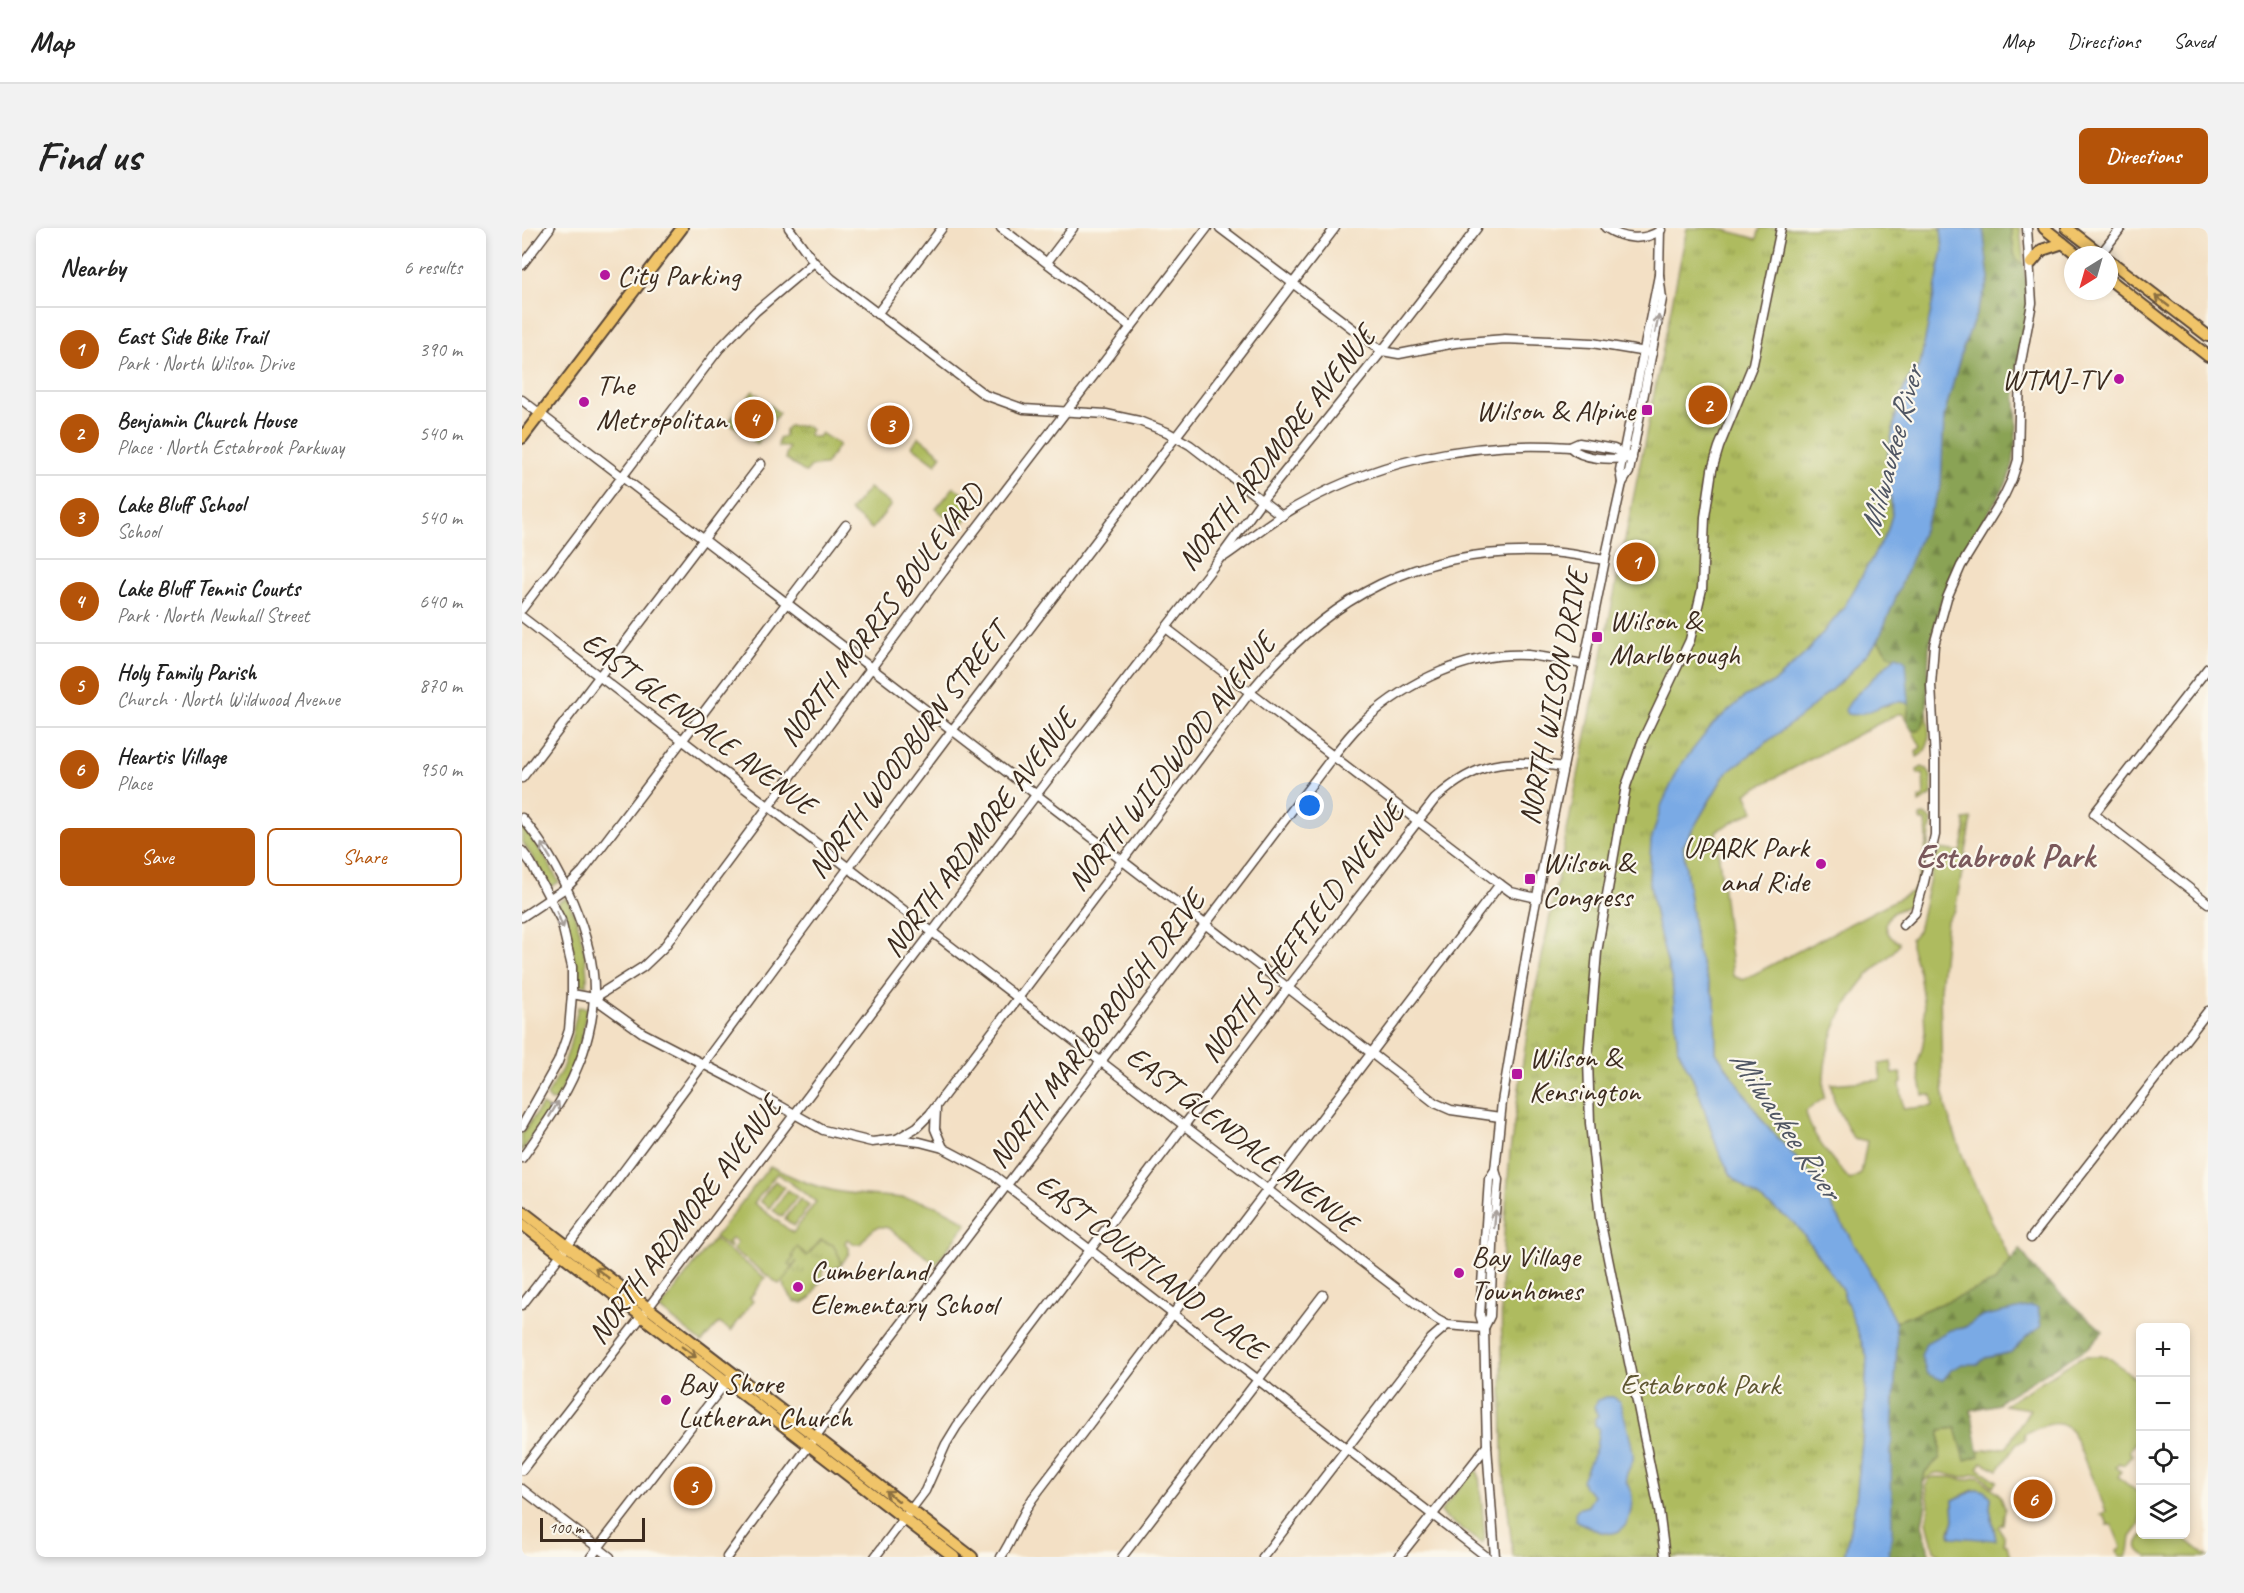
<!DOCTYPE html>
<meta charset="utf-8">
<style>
:root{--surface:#fff;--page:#f2f2f2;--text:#222;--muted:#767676;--line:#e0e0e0;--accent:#b45309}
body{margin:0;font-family:Caveat,sans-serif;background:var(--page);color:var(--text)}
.controls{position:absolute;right:18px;bottom:18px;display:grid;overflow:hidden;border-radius:9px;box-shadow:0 3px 9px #0003}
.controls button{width:54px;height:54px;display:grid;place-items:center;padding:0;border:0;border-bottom:2px solid var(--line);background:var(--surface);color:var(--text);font:30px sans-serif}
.compass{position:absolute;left:1542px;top:18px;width:54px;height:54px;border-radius:50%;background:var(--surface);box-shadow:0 3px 9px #0003;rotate:217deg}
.scale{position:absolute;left:18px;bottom:15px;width:105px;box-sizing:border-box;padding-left:6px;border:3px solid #3b2a1e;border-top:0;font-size:16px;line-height:21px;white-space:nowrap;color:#3b2a1e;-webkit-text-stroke:4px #fbf7ec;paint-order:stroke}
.you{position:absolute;left:788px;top:578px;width:21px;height:21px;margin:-15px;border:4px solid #fff;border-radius:50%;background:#1a73e8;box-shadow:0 0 0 9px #1a73e833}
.badge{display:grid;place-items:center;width:39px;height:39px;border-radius:50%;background:var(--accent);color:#fff;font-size:20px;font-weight:700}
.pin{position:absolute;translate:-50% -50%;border:3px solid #fff;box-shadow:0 2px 6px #0006}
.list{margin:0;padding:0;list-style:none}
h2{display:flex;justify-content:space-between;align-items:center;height:78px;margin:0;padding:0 24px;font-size:26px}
h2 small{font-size:20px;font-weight:400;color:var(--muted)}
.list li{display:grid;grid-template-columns:39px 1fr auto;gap:18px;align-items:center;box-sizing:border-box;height:84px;padding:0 24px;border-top:2px solid var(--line)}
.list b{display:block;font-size:22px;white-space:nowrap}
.list p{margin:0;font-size:20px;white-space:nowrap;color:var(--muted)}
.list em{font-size:20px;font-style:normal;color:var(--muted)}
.actions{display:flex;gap:12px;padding:18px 24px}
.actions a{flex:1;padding:14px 0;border:2px solid var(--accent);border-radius:9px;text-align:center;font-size:21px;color:var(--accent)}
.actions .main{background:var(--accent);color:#fff}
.icon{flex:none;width:33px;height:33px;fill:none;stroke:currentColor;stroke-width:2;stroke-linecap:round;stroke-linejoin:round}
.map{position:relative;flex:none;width:1686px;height:1329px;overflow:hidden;border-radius:9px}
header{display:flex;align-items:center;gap:36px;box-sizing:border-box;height:84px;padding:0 30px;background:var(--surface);border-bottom:2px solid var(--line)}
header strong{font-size:28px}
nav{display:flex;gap:33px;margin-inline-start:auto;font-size:21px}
.intro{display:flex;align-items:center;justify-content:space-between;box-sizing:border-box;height:144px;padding:0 36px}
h1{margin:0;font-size:42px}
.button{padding:15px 27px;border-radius:9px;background:var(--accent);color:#fff;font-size:21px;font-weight:700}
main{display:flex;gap:36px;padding:0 36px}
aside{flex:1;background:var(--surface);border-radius:9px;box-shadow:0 3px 9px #0003}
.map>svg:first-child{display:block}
</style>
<header>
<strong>Map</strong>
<nav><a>Map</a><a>Directions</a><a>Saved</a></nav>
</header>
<div class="intro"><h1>Find us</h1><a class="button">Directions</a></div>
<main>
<aside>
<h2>Nearby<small>6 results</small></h2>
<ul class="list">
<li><span class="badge">1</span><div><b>East Side Bike Trail</b><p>Park · North Wilson Drive</p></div><em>390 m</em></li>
<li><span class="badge">2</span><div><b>Benjamin Church House</b><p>Place · North Estabrook Parkway</p></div><em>540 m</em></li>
<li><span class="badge">3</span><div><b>Lake Bluff School</b><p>School</p></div><em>540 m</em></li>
<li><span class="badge">4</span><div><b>Lake Bluff Tennis Courts</b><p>Park · North Newhall Street</p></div><em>640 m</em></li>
<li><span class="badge">5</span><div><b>Holy Family Parish</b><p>Church · North Wildwood Avenue</p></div><em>870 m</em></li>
<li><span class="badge">6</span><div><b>Heartis Village</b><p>Place</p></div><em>950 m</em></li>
</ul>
<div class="actions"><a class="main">Save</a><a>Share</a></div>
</aside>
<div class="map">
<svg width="1686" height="1329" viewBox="0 0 1686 1329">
<defs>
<pattern id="forest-firs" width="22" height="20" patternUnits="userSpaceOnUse" patternTransform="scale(1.5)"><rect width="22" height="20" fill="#8aa355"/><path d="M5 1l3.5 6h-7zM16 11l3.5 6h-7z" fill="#728546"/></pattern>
<pattern id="park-tufts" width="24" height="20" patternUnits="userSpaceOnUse" patternTransform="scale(1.5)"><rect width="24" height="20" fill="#aebb5e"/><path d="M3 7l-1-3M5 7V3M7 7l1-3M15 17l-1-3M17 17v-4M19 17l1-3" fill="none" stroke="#8f984d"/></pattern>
</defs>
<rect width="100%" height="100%" fill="#fbf7ec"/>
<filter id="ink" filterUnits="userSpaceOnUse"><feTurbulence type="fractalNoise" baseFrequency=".0167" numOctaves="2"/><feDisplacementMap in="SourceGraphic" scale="12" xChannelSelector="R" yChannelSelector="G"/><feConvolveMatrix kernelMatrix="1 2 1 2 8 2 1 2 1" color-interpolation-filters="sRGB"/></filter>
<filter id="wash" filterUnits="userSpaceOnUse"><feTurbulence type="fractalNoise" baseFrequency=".008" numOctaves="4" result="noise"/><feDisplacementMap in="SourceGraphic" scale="24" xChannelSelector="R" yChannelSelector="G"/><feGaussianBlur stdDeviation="1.35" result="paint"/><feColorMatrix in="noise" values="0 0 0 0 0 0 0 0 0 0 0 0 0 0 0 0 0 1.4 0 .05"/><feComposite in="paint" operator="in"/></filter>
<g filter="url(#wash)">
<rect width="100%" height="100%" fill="#f3e0c5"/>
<g fill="#aebb5e" stroke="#74723e" stroke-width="1.5" fill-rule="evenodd">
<path d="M1489 0H1498L1502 36 1497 35 1492 26Z"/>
<path d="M397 209 420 227 414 236 390 218Z"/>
<path d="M432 259 454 276 438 300 414 281Z"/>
<path d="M347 260 369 277 350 301 328 283Z"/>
<path d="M1356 413 1367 427 1374 428 1330 471C1339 473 1349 477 1359 478 1370 479 1373 469 1387 476L1385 494 1381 486H1375L1224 565 1232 583 1194 603 1211 748 1221 752 1389 664 1394 659 1405 612 1404 593H1399L1398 588 1402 587 1410 592C1408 609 1399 662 1390 674 1384 683 1369 680 1365 692 1362 702 1368 711 1377 714V716C1371 728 1356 736 1347 746 1316 781 1299 823 1302 870L1284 883C1286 904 1314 937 1328 952L1339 946 1345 913 1331 910 1312 873 1309 856 1359 852 1357 836 1369 834 1371 846 1379 845 1380 854 1378 855 1381 881 1411 878 1410 867H1401L1395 837 1400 821 1403 804 1402 780 1397 744 1389 718V711L1396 703 1413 628H1416L1418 621 1439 624 1444 601 1442 592 1450 591 1433 682 1425 692 1418 761 1420 852 1424 881 1446 943 1489 1033 1473 1054 1373 1094 1346 1040 1241 893 1194 824 1193 773 1175 723 1161 618 1203 546 1284 484 1326 447Z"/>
<path d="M1405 482C1406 498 1413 520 1395 529L1394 524 1399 519 1390 502 1396 503 1401 497Z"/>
<path d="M1400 539 1406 542 1409 548 1410 567 1397 575V570L1402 568 1401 546H1396L1395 542Z"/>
<path d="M0 597 22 627 37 654 29 659 0 613Z"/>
<path d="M44 670C57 689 66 733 65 757L55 756 50 719 36 674Z"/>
<path d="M56 779 65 780V782L55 828 35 872 29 873 25 868 40 841 47 821Z"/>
<path d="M20 877 28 882 27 884 0 923V906Z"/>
<path d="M248 938C269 949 289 958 313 963 366 973 396 961 445 995L414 1036 366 1000C351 995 347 1007 338 1016H332L325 1011 323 1015 327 1020V1025L319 1037 318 1030 311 1017 299 1012 285 1028 279 1022 273 1029 271 1035 275 1032C273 1038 261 1053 257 1056L211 1022 215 1015 210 1010 205 1015 209 1018 208 1020 193 1009ZM255 945 294 974 271 1005 232 975Z"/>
<path d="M253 953 262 960 247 980 238 973Z"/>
<path d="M266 962 275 969 260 989 251 982Z"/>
<path d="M278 971 287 978 272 998 263 991Z"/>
<path d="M192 1011 243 1050 228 1070 231 1073 209 1103 197 1095 180 1114 138 1081Z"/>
<path d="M1564 1128H1585L1618 1154V1207L1607 1223 1610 1227 1602 1237 1597 1235 1594 1239 1599 1243 1596 1249 1618 1266V1297L1609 1309 1607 1324 1604 1329H1597L1595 1322 1599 1319 1590 1297H1584L1586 1296 1582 1288 1579 1287 1584 1283 1551 1205C1537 1187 1519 1199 1502 1206L1503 1211 1494 1217 1476 1242 1460 1234 1456 1240 1475 1253 1471 1258C1466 1255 1461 1247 1456 1246 1450 1245 1446 1249 1441 1249 1424 1248 1414 1237 1401 1255L1403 1244 1418 1230V1202L1435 1200 1456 1228V1223L1485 1219 1508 1181 1482 1177 1557 1130Z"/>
<path d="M954 1242 957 1247 963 1311 960 1315 921 1288 919 1283 950 1243Z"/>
<path d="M1412 1249H1429L1443 1252 1457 1249 1478 1267 1483 1280 1481 1296H1479L1476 1299 1482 1308V1316L1485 1317 1488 1329H1416L1417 1326 1412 1322 1405 1294 1407 1277 1404 1257 1408 1250ZM1451 1262 1469 1269 1468 1281 1473 1306 1429 1308 1428 1303 1432 1292 1431 1272Z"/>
<path d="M1621 1307H1658L1686 1329H1626C1614 1323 1612 1317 1621 1307Z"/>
</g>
<g fill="url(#forest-firs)" stroke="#62663a" stroke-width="1.5" fill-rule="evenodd">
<path d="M1461 0H1489L1492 26 1497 35 1502 36 1505 79 1493 150 1495 198 1491 237 1485 254 1432 342 1418 376 1407 420 1405 482 1401 497 1396 503 1390 502 1385 494 1387 476 1380 430 1367 427 1356 413 1419 258 1422 188 1440 123 1467 52Z"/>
<path d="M1498 1021 1516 1046 1581 1103 1567 1119 1480 1171 1476 1176 1449 1182 1457 1228 1443 1232 1434 1200 1418 1202V1230L1403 1244 1401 1255 1404 1276 1400 1296 1408 1329H1366C1372 1294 1368 1259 1369 1223 1371 1180 1376 1137 1373 1094L1473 1054ZM1458 1089 1519 1099 1505 1108 1490 1124 1463 1130 1456 1136 1440 1135 1429 1142 1428 1102 1442 1100Z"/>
</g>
<g fill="url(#park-tufts)" stroke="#74723e" stroke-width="1.5">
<path d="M1165 0H1196L1235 11 1238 0H1419L1421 22 1398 137 1385 153 1377 174 1366 225 1370 287 1365 304 1321 381 1283 426 1251 455 1224 468 1129 613 1127 652 1135 695 1150 753 1156 821 1175 859 1196 922 1209 947 1226 962 1274 996 1320 1061 1345 1129 1342 1195 1334 1273 1322 1329H991L981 1234 979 1047 988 923 1006 799Z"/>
<path d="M231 163 257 185 235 216 207 194Z"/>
<path d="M267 198H284L289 202 286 206 290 209H296L299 205 317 217 303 237 290 238 284 245 264 231V226L267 219H256L257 210 263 208V202Z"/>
<path d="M299 1012 311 1017 318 1030 319 1037 308 1043 302 1039 300 1044 301 1048 289 1070 281 1075 272 1073 262 1059 261 1054 275 1033 270 1038 267 1036 272 1029 270 1028 275 1019 285 1028Z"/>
</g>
<g fill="#7aaae5" stroke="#5a6a82" stroke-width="1.5">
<path d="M1419 0H1461L1467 52 1440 123 1422 188 1419 258 1356 413 1326 447 1284 484 1203 546 1161 618 1175 723 1193 773 1194 824 1241 893 1297 956 1346 1040 1373 1094 1375 1116 1369 1226 1370 1305 1366 1329H1322L1334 1273 1342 1195 1345 1129 1320 1061 1274 996 1226 962 1209 947 1196 922 1175 859 1156 821 1150 753 1135 695 1127 652 1129 613 1140 576 1158 538 1191 496 1224 468 1251 455 1283 426 1321 381 1365 304 1370 287 1366 225 1377 174 1385 153 1398 137 1421 22Z"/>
<path d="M1374 428 1380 430 1384 434 1387 476C1368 466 1347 491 1325 486L1323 482 1330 471Z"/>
<path d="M1509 1078 1516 1080 1519 1099 1505 1108 1490 1124 1463 1130 1456 1136H1440L1429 1142 1421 1152 1405 1146 1399 1128 1404 1115 1428 1102 1442 1100 1458 1089Z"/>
<path d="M1084 1169H1091L1097 1173C1101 1183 1113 1223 1111 1232 1109 1238 1105 1243 1104 1249 1103 1256 1111 1263 1110 1271 1108 1315 1083 1310 1054 1292L1053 1285 1056 1281 1066 1278 1072 1268 1062 1259 1060 1252 1074 1220 1077 1200 1073 1197V1190L1076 1188 1072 1179 1076 1172Z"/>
<path d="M1456 1261 1463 1263 1469 1269 1468 1281 1474 1312 1431 1309 1428 1306 1432 1292 1431 1272Z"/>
</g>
</g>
<g filter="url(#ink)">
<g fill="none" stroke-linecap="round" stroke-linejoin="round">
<defs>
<g id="minor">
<path d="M267 0 292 34 310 51 463 167 502 181 584 186 617 193 645 204 668 217 760 288"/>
<path d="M479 0 609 99"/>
<path d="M698 0 860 123 877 126 933 115 983 111 1070 115 1130 125"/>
<path d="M1084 0C1101 11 1121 14 1139 2"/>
<path d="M1578 27 1599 0"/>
<path d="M525 34 551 0"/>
<path d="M0 37 28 0"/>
<path d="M355 86 420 0"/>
<path d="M0 172 761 756 913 875 929 882 978 889"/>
<path d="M1057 215 1092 221 1110 230C1091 231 1062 233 1048 219Z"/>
<path d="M1100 255 1098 242 1137 47 1138 0"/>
<path d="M703 328C722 315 740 300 759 288 846 233 947 212 1048 219"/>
<path d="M0 381 197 121 234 83 292 34"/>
<path d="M0 389 914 1091 925 1097 962 1100"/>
<path d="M644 400 978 656 989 664 1015 670"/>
<path d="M1686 440 1572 586 1686 675"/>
<path d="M0 550 239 236"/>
<path d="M0 590C37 633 74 711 72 769 71 792 64 820 55 840 42 872 20 902 0 930"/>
<path d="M0 623 9 635 39 692 50 739V766L47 802 36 834 0 898"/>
<path d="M0 689 45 659 61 643 324 297"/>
<path d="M1381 697 1393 685 1401 658 1413 607V532L1409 457 1412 417 1425 370 1439 338 1482 268 1490 251 1496 232 1498 139 1510 75 1505 0"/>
<path d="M50 766 72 770 121 739 142 719 414 353 685 0"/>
<path d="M72 770 121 805 214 853 301 902 350 914 375 911 398 914 421 920 470 946 965 1329"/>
<path d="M414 880 413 901 421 920"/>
<path d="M375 911 395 899 408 886 729 463C807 368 898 319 1024 324 1043 324 1063 329 1083 332"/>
<path d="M1509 1010 1686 783"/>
<path d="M0 1077C111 934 216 787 325 642 486 427 649 214 813 0"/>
<path d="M962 1100 968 1088 972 996 976 952 973 942"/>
<path d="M0 1242 126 1080 514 567 695 334 740 272 860 123 955 0"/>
<path d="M0 1261 88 1329"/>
<path d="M69 1329 207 1150"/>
<path d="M205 1329 297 1204 812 527C822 515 831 502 843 492 885 454 948 423 1006 427 1025 429 1043 433 1061 436"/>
<path d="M353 1329 403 1263 424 1216 435 1198 766 760 913 571C955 533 986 530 1041 539"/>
<path d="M479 1329C492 1310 498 1289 511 1270L978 656"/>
<path d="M600 1329 801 1067"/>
<path d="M741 1329 909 1111 925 1097"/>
<path d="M877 1329 965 1218"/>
<path d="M973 1329 965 1218 962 1100 958 1087 967 951 973 942 980 874 1010 693 1083 332 1100 255 1107 244 1140 71 1137 47"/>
<path d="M1143 1329 1137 1282 1078 991 1068 895 1066 831 1075 724 1104 558 1121 511 1168 412 1180 361 1183 289 1190 242 1197 219 1231 136 1259 0"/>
</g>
<g id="major">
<path d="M1522 0 1556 27"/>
<path d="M1545 0 1580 27"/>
<path d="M1587 32 1686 108"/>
<path d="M1509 35 1520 22 1541 15"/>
<path d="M1587 51 1686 128"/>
<path d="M0 210 160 0"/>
<path d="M0 983 450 1329"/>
<path d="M0 996 432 1329"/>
</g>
</defs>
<use href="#minor" stroke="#574537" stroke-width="11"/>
<use href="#major" stroke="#574537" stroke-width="14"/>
<use href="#minor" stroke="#fff" stroke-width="8"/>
<use href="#major" stroke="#f0c469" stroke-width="10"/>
</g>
<defs><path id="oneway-shaft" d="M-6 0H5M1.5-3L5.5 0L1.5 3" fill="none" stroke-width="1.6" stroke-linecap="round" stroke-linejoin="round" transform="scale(1.5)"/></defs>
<g stroke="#8c6f40">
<use href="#oneway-shaft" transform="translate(1640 73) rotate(-142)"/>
<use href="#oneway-shaft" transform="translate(80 1045) rotate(-143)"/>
<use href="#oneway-shaft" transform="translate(167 1124) rotate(37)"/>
<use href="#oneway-shaft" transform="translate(370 1268) rotate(-142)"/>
</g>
<g stroke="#a79f9a">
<use href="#oneway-shaft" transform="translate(1135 96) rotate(-79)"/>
<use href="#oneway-shaft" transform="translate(24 623) rotate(-122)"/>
<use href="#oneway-shaft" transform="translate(38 692) rotate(68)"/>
<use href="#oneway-shaft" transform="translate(32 881) rotate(-59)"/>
<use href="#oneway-shaft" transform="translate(973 991) rotate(-85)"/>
</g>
</g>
<g fill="#b5179e" stroke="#fbf7ec" stroke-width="2">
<circle cx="83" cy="47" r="6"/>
<circle cx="1597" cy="151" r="6"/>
<circle cx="62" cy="174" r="6"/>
<rect x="1119" y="176" width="12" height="12" rx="3"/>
<rect x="1069" y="403" width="12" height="12" rx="3"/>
<circle cx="1299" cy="636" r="6"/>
<rect x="1002" y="645" width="12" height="12" rx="3"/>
<rect x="989" y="840" width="12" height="12" rx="3"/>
<circle cx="937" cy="1045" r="6"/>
<circle cx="276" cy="1059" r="6"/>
<circle cx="144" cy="1172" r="6"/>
</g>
<g text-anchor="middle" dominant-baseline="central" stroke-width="4.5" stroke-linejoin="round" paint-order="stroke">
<g font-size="30" fill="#3b2a1e" stroke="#fbf7ec" text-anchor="start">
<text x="95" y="47">City Parking</text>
<text x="1585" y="151" text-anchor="end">WTMJ-TV</text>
<text x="74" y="157">The<tspan x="74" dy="34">Metropolitan</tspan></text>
<text x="1113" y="182" text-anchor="end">Wilson &amp; Alpine</text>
<text x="1087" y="392">Wilson &amp;<tspan x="1087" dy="34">Marlborough</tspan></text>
<text x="1287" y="619" text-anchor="end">UPARK Park<tspan x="1287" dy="34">and Ride</tspan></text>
<text x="1020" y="634">Wilson &amp;<tspan x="1020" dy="34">Congress</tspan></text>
<text x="1007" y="829">Wilson &amp;<tspan x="1007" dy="34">Kensington</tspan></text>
<text x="949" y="1028">Bay Village<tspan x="949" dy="34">Townhomes</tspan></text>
<text x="288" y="1042">Cumberland<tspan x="288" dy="34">Elementary School</tspan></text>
<text x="156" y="1155">Bay Shore<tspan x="156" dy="34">Lutheran Church</tspan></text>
</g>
<g font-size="30" fill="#3b2a1e" stroke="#fbf7ec">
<text transform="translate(754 220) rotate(-52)">NORTH ARDMORE AVENUE</text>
<text transform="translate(359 387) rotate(-53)">NORTH MORRIS BOULEVARD</text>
<text transform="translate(1031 469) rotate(-79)">NORTH WILSON DRIVE</text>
<text transform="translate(177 495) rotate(37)">EAST GLENDALE AVENUE</text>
<text transform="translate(385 522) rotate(-53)">NORTH WOODBURN STREET</text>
<text transform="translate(649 534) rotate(-52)">NORTH WILDWOOD AVENUE</text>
<text transform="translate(457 605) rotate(-53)">NORTH ARDMORE AVENUE</text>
<text transform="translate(780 704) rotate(-53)">NORTH SHEFFIELD AVENUE</text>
<text transform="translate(574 801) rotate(-53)">NORTH MARLBOROUGH DRIVE</text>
<text transform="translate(720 911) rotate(38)">EAST GLENDALE AVENUE</text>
<text transform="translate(162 992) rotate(-53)">NORTH ARDMORE AVENUE</text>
<text transform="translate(629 1038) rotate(38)">EAST COURTLAND PLACE</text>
</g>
<g font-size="30" fill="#5e5631" stroke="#fbf7ec">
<text x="1178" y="1156">Estabrook Park</text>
</g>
<g font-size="32" font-style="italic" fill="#515764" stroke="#fbf7ec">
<text transform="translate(1369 223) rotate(-75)">Milwaukee River</text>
<text transform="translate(1264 896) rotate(56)">Milwaukee River</text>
</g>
<g font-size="33" font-weight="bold" fill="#7a585b" stroke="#fbf7ec">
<text x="1483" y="628">Estabrook Park</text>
</g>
</g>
</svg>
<div class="controls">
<button>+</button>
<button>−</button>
<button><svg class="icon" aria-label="locate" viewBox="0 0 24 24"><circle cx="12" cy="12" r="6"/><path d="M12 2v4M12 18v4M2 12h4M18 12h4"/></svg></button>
<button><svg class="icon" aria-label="layers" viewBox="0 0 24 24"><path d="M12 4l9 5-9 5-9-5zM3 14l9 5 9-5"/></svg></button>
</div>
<svg class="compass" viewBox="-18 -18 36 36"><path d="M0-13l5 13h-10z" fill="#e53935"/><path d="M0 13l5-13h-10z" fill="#767676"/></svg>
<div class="scale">100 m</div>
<div class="you"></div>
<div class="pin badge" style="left:1114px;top:334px">1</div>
<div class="pin badge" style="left:1186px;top:177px">2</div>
<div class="pin badge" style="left:368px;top:197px">3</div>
<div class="pin badge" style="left:232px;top:191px">4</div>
<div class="pin badge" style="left:171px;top:1258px">5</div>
<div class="pin badge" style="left:1511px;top:1271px">6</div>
</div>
</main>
